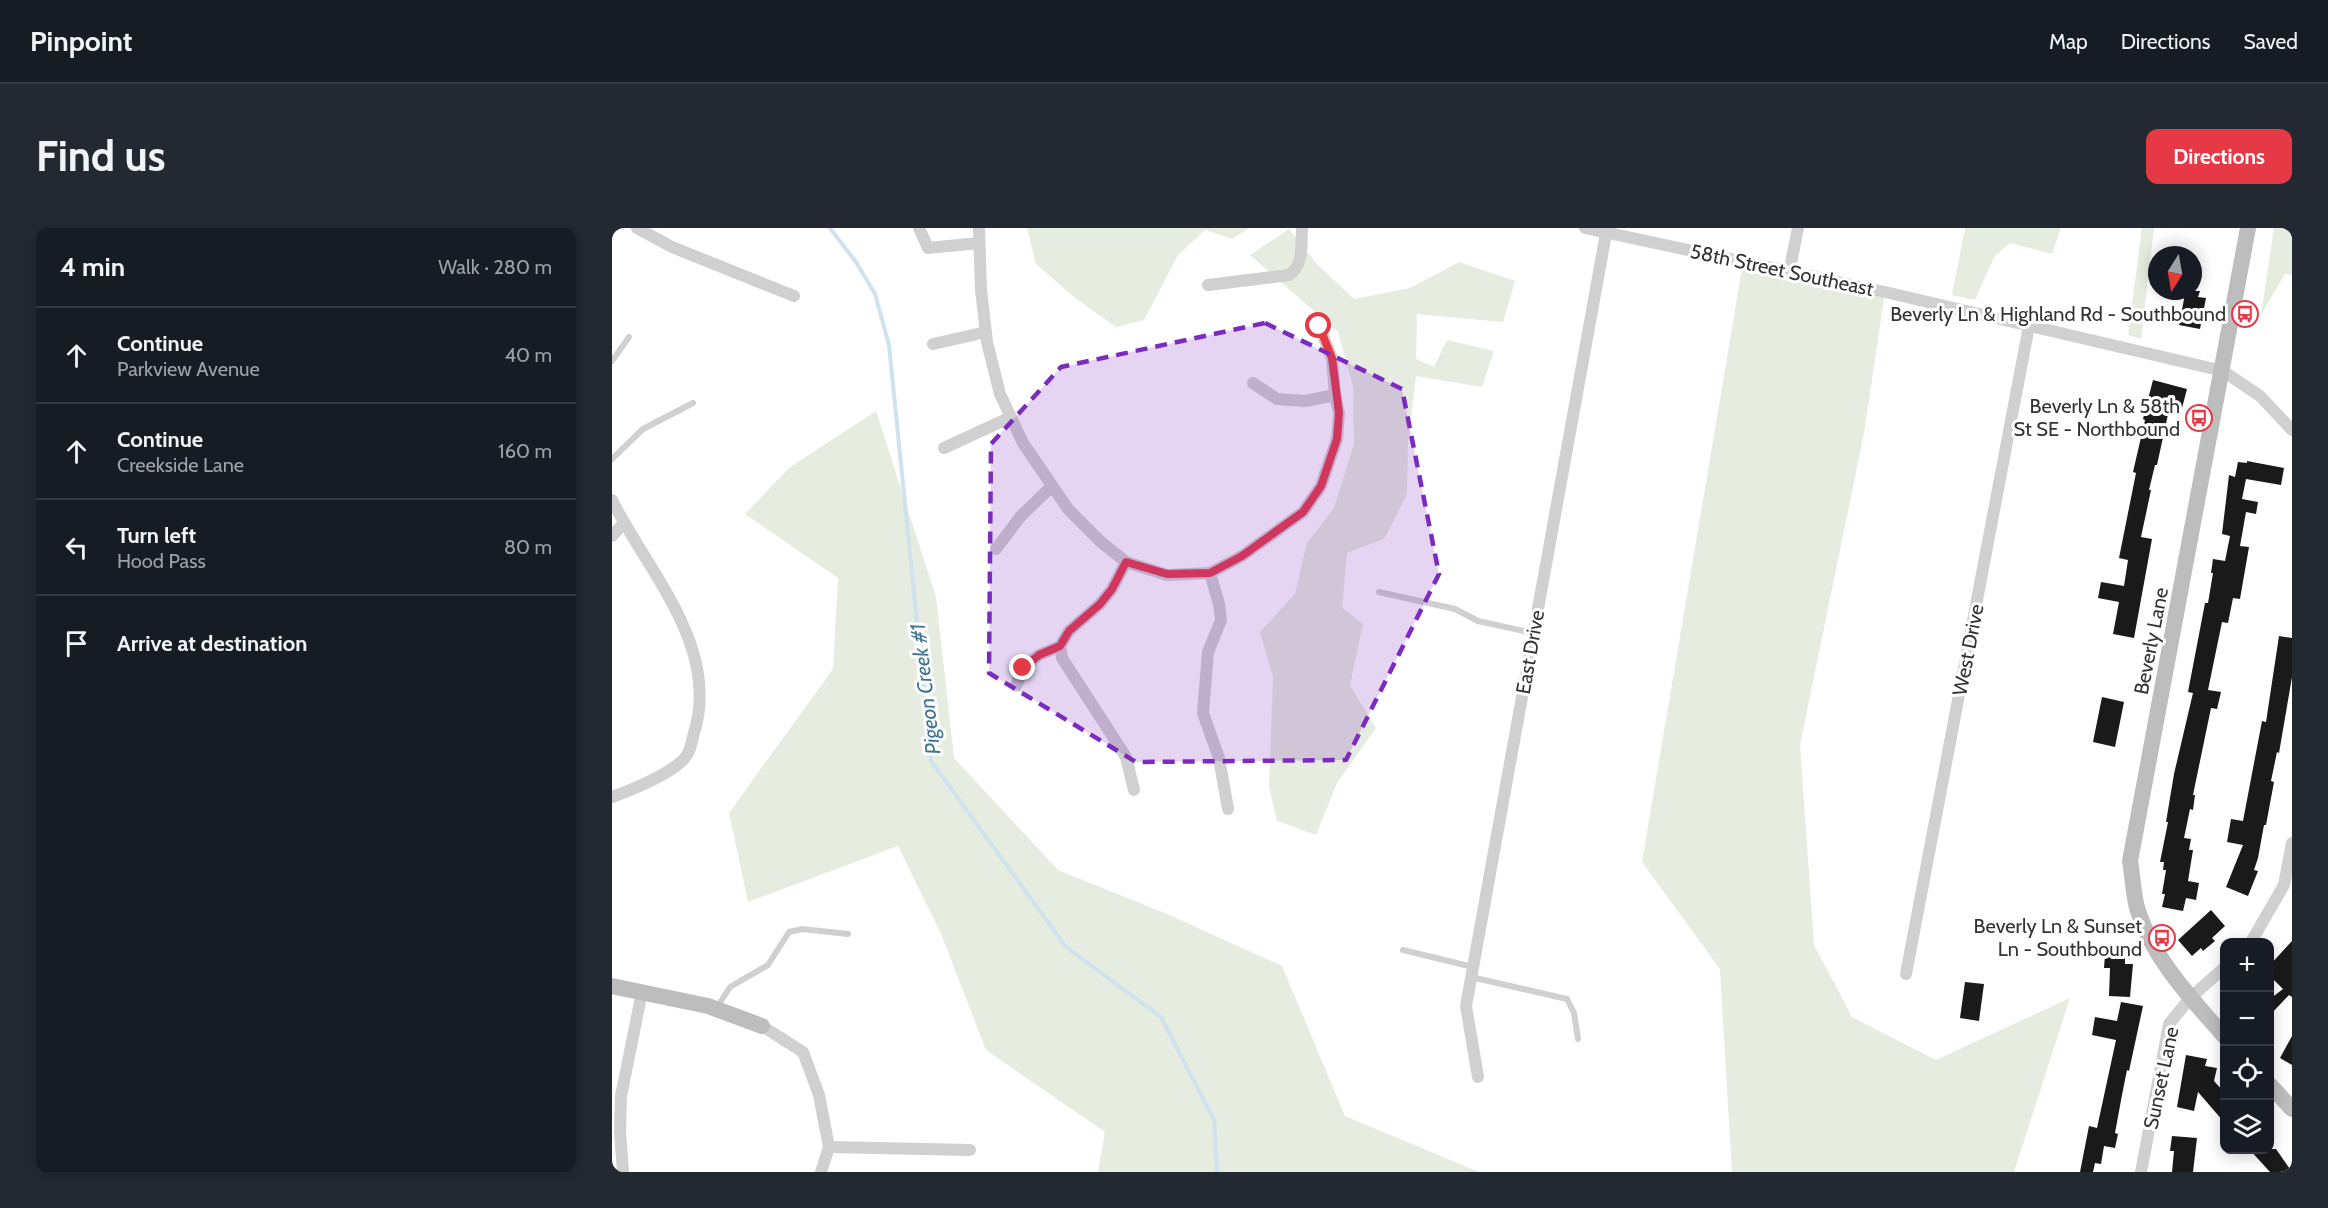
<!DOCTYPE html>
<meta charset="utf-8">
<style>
:root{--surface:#171b24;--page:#242831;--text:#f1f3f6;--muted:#9ea1a6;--line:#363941;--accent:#e63946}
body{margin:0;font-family:Cabin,sans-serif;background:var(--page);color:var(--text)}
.controls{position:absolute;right:18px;bottom:18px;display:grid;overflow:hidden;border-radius:12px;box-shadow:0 3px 15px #0003}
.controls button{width:54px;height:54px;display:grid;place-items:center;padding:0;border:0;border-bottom:2px solid var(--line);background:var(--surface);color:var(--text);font:30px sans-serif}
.compass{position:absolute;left:1536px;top:18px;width:54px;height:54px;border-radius:50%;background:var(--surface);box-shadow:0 3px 15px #0003;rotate:191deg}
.stop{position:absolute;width:18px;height:18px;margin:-14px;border:4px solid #e63946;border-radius:50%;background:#fff}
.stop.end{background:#e63946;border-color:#fff;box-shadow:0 2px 6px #0008}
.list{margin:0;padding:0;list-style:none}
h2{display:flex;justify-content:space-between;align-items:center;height:78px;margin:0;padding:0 24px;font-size:26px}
h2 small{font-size:20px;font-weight:400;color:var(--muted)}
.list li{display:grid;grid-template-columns:39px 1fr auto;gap:18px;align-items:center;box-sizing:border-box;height:96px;padding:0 24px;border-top:2px solid var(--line)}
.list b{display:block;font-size:22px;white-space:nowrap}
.list p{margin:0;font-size:20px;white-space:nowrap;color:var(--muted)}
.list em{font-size:20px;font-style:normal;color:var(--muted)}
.icon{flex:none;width:33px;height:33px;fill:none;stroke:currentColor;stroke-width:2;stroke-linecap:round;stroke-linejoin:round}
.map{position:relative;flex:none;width:1680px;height:944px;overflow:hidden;border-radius:12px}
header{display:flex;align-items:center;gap:36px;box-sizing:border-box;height:84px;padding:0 30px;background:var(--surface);border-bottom:2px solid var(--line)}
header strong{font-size:28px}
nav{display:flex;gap:33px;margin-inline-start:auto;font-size:21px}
.intro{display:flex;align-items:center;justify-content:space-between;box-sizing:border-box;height:144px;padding:0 36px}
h1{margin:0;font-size:42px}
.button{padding:15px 27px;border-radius:12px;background:var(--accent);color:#fff;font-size:21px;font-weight:700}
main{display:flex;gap:36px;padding:0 36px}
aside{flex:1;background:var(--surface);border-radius:12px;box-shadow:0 3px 15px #0003}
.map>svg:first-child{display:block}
</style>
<header>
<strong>Pinpoint</strong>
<nav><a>Map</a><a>Directions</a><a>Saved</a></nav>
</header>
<div class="intro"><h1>Find us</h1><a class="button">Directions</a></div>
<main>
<aside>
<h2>4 min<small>Walk · 280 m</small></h2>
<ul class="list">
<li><svg class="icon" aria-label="ahead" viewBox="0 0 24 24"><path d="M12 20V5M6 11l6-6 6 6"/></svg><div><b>Continue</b><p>Parkview Avenue</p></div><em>40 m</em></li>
<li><svg class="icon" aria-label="ahead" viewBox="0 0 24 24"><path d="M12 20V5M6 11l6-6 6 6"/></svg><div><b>Continue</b><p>Creekside Lane</p></div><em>160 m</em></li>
<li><svg class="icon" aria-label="left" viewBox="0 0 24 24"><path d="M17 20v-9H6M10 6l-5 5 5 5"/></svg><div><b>Turn left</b><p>Hood Pass</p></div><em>80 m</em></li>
<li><svg class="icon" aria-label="arrive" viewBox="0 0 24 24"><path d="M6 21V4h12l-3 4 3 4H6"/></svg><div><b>Arrive at destination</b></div></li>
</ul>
</aside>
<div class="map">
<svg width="1680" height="944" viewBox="0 0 1680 944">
<rect width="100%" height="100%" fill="#fff"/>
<g fill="#e6ecdf">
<path d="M415 0H637L620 11 593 2 566 27 532 92 504 99 462 69 424 36Z"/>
<path d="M1353 0H1449L1440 26 1398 15 1382 29 1363 72 1340 67Z"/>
<path d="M1530 0H1542L1529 111 1516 107Z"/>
<path d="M1662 0H1680V47L1673 46 1649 87Z"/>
<path d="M677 1 706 37 742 71 798 60 847 34 903 53 891 94 805 86 804 131 822 139 835 112 882 123 870 159 804 148 796 216 795 266 772 311 735 325 730 380 751 396 738 457 764 500 725 555 704 607 665 593 657 559 661 449 648 404 683 366 695 315 722 280 742 216 741 158 726 104 638 27Z"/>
<path d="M1131 35 1273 64 1252 205 1188 517 1202 717 1240 789 1324 832 1458 770 1402 944H1120L1108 741 1030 634Z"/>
<path d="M264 183 324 369 342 530 446 642 555 686 670 738 733 888 867 944H486L493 904 374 822 330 708 286 618 136 674 117 585 221 441 226 350 133 286 178 239Z"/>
</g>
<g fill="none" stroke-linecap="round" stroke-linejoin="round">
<path stroke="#cfe2ee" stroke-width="4" d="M218 0 244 34 263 66 277 117 319 533 454 719 549 789 602 892 605 944"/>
</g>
<g fill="#1a1a1a">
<path d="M1576 63H1588L1586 69 1594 70 1588 101 1567 97 1573 66 1575 67Z"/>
<path d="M1541 152 1575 161 1570 180 1558 177 1545 237H1543L1537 262H1539L1529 309 1540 311 1522 410 1501 406 1507 374 1486 370 1489 354 1512 358 1516 332 1507 330 1524 245 1521 244 1533 192 1531 191Z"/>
<path d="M1635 233 1672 240 1669 257 1634 251 1630 271 1646 274 1644 286 1634 284 1628 318 1637 319 1628 371 1621 370 1616 395 1610 394 1596 462 1609 464 1605 481 1599 480 1581 567H1583L1581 582 1578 581 1572 610 1579 611 1577 622H1581L1576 653 1587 655 1584 672 1574 670 1571 683 1550 679 1553 666H1550L1554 642H1551L1552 634H1548L1556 594H1554L1562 546 1581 465 1576 464 1593 375H1596L1601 345H1599L1601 331 1613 333 1618 308 1610 306 1617 247 1623 249 1626 234 1635 235Z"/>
<path d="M1667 408 1680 410V449L1667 525 1665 524 1659 553 1662 554 1654 597H1652L1646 630 1642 642 1646 643 1636 668 1614 659 1631 617 1615 614 1619 591 1631 593 1650 493 1654 494Z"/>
<path d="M1490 469 1512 474 1503 519 1481 514Z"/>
<path d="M1599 682 1613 698 1600 710 1603 713 1591 723 1589 720 1580 728 1566 712Z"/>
<path d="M1680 713V769L1677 767 1658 787V771L1671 761 1658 748V737Z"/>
<path d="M1493 727 1513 728V736H1521L1518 769 1497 768 1498 740H1492Z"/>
<path d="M1353 754 1372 756 1367 793 1348 790Z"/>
<path d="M1509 774 1531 778 1517 843 1515 842 1510 867 1503 905 1506 906 1503 920 1492 918 1489 936 1483 935 1481 944H1468L1477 898 1485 900 1504 812 1480 807 1483 789 1505 793Z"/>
<path d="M1680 808V837L1668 830Z"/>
<path d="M1574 827 1595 831 1593 838 1605 840 1602 853 1612 864V894L1586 864 1582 883 1565 879Z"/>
<path d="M1560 908 1585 910 1581 944H1560L1562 923H1558Z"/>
<path d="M1637 921H1664L1680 944H1658Z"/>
</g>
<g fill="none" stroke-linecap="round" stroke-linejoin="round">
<g stroke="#d0d0d0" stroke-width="6">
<path d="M0 133 17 109"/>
<path d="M0 231 31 201 81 175"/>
<path d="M767 364 843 381 866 393 921 405"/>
<path d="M791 722 861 739"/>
<path d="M859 749 955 771 962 785 966 811"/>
<path d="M104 781 118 759 156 737 177 704 190 701 236 706"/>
</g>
<g stroke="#d0d0d0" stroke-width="12">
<path d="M25 0 60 19 182 68"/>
<path d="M307 0 316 20 367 15"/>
<path d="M367 0 369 62 375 114 388 166 411 215 456 281 489 314 514 334 555 347 598 345 630 328 691 284 709 258 725 211 727 185 723 167 693 173 665 171 641 155"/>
<path d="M973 0 1273 64 1611 143 1648 168 1680 202"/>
<path d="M1177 45 1186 0"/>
<path d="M596 57 677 47C692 37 689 16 690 0"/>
<path d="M707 98 720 130 723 167"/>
<path d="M321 116 374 104"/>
<path d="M332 220 399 189"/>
<path d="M0 272C35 343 109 419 82 505 80 512 79 521 75 527 64 544 19 562 0 569"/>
<path d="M0 308 12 295"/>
<path d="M384 321 408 289 440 258"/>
<path d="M598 345 607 376 609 392 596 424 591 485 607 530 616 581"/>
<path d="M448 418 450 430 514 529 522 562"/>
<path d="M404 458 411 440 427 427 448 418 457 403 488 376 500 361 514 334"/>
<path d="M1639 714 1672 657 1680 615"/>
<path d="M1294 746 1417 98"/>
<path d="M150 798 191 824 207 867 217 919 209 944"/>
<path d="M866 849 854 778 995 0"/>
<path d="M217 919 358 922"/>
<path d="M11 944 8 904 9 868 30 764"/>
<path d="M1529 944 1557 796 1578 770 1612 740"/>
</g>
<g stroke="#bdbdbd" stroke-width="16">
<path d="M0 758 96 778 150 798"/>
<path d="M1612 808C1579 770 1542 732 1526 683 1521 668 1521 649 1518 633L1636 0"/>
<path d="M1658 857 1680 881"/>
</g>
</g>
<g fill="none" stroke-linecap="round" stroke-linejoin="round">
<path stroke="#e63946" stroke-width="8" d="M411 440 427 427 448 418 457 403 488 376 500 361 514 334 555 346 598 345 630 328 691 284 709 258 725 211 727 185 720 130 707 98"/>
</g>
<path fill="#7b2cbf" fill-opacity="0.2" stroke="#7b2cbf" stroke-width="4.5" stroke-dasharray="12 8" stroke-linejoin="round" d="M653 95 790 161 827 346 734 532 524 534 377 445 379 216 449 139Z"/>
<defs>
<symbol id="bus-ring" viewBox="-11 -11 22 22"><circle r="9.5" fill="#fff" stroke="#e63946" stroke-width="1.5"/><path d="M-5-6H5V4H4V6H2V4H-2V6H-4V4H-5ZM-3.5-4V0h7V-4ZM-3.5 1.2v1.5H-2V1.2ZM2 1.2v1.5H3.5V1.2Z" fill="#e63946"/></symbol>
</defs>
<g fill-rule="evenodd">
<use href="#bus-ring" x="1618" y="71" width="30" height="30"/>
<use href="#bus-ring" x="1572" y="175" width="30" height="30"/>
<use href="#bus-ring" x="1535" y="695" width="30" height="30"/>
</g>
<g text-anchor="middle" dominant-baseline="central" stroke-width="6" stroke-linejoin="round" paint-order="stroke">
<g font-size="20" fill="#333" stroke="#fff">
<text transform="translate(1170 42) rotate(12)">58th Street Southeast</text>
<text transform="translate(1539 413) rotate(-79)">Beverly Lane</text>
<text transform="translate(1356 422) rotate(-79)">West Drive</text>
<text transform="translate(918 424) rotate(-80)">East Drive</text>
<text transform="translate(1549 850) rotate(-78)">Sunset Lane</text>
</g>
<g font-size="20" fill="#333" stroke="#fff" text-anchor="end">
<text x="1614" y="86">Beverly Ln &amp; Highland Rd - Southbound</text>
<text x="1568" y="178">Beverly Ln &amp; 58th<tspan x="1568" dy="23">St SE - Northbound</tspan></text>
<text x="1530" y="698">Beverly Ln &amp; Sunset<tspan x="1530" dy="23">Ln - Southbound</tspan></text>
</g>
<g font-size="21" font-style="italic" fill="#3f7597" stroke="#fff">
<text transform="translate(313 461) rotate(-97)">Pigeon Creek #1</text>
</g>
</g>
</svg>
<div class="controls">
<button>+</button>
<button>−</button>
<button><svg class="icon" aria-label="locate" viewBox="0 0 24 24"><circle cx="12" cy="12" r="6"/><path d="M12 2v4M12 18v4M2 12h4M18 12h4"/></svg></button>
<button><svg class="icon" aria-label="layers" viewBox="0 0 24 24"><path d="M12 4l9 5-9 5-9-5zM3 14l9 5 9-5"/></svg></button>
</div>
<svg class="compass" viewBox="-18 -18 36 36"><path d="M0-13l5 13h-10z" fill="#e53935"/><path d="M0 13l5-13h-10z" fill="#9ea1a6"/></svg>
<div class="stop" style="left:707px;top:98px"></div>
<div class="stop end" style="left:411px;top:440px"></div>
</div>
</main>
